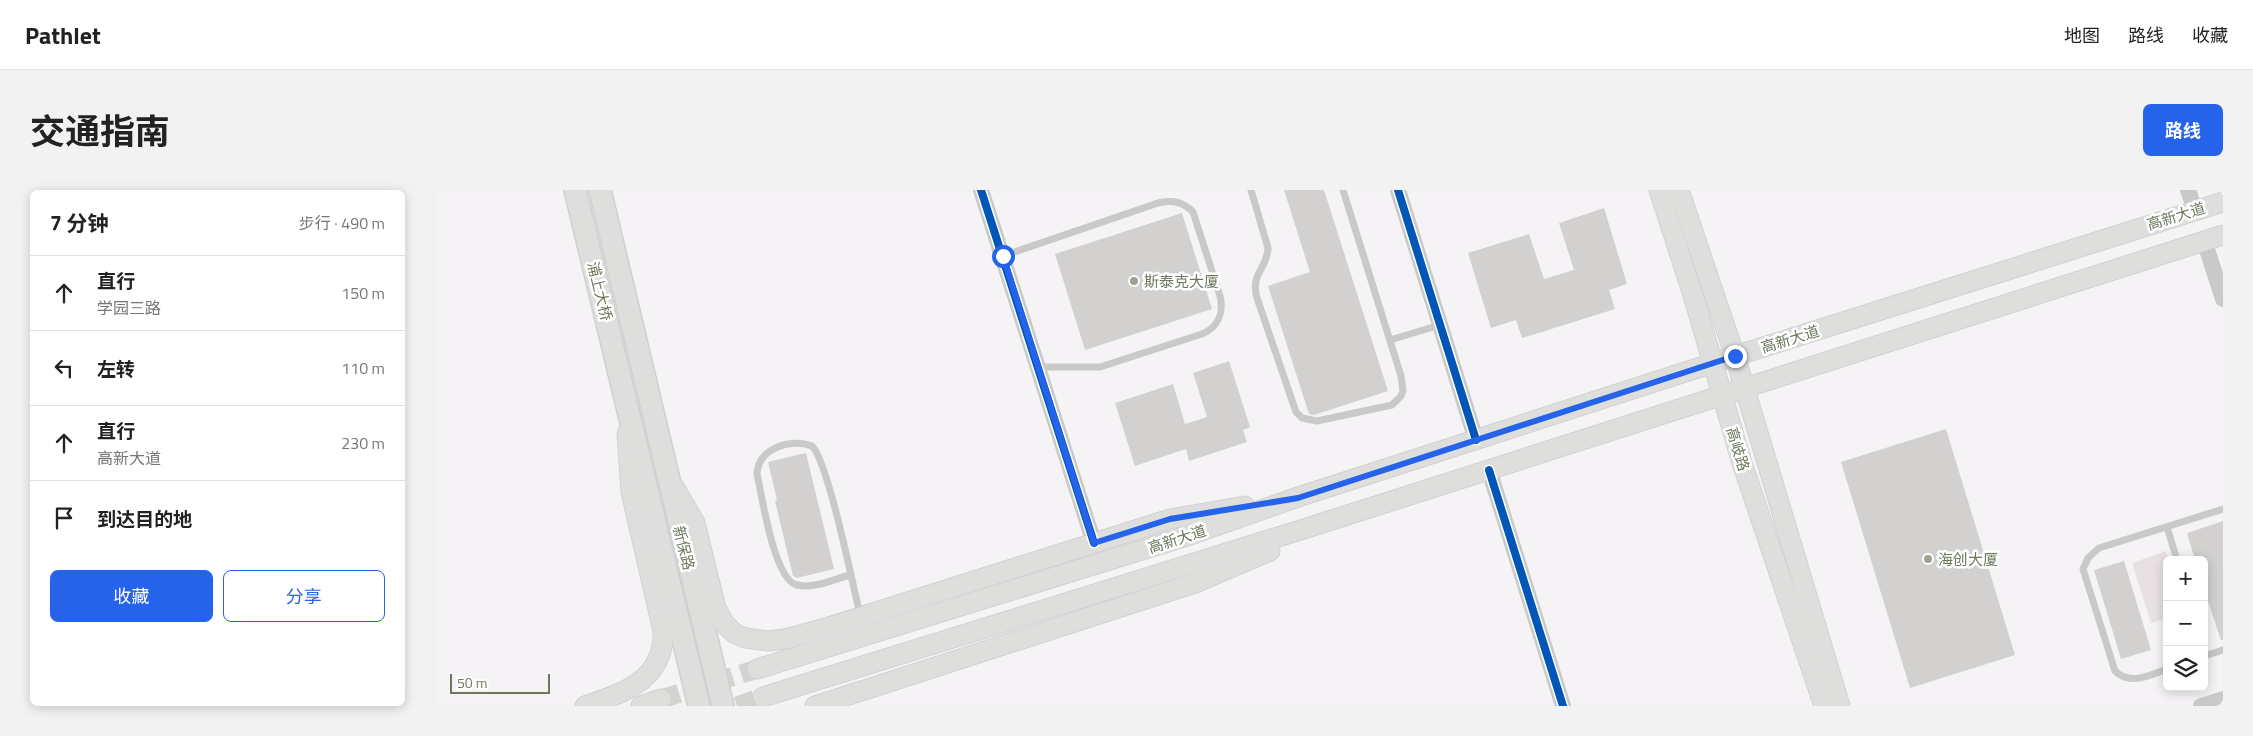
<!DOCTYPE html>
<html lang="zh">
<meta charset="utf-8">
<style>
:root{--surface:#fff;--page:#f2f2f2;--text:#222;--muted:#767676;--line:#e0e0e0;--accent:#2563eb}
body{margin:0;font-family:"Titillium Web","Noto Sans SC",sans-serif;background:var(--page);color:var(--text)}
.controls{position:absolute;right:15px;bottom:15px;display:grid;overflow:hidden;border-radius:8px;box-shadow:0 2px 12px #0003}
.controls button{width:45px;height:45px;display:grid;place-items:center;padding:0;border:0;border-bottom:1px solid var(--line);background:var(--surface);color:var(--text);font:25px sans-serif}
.scale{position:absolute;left:15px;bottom:12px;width:100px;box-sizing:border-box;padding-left:5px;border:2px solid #6c785c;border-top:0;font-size:14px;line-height:18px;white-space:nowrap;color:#6c785c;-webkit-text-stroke:4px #fff;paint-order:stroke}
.stop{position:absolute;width:15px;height:15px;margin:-11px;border:4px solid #2563eb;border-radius:50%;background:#fff}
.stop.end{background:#2563eb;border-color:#fff;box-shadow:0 1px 5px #0008}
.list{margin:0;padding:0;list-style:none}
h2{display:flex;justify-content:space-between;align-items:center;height:65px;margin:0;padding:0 20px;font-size:21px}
h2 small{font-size:16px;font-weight:400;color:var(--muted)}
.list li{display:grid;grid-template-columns:32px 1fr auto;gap:15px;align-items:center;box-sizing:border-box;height:75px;padding:0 20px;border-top:1px solid var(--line)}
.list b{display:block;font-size:19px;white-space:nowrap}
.list p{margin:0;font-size:16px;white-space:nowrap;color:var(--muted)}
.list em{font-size:16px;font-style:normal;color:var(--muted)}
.actions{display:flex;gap:10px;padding:15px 20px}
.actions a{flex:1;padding:11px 0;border:1px solid var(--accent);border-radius:8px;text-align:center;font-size:18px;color:var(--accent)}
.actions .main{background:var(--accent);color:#fff}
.icon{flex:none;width:28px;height:28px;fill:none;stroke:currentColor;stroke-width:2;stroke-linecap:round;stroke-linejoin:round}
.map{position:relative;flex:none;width:1788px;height:516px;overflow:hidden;border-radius:8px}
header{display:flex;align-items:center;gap:30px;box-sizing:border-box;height:70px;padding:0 25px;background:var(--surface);border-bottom:1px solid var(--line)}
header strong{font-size:24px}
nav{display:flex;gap:28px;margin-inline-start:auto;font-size:18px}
.intro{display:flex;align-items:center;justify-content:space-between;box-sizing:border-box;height:120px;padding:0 30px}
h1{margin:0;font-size:35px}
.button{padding:12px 22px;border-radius:8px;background:var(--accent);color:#fff;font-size:18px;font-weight:700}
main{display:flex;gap:30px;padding:0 30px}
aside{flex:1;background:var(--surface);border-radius:8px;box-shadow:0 2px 12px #0003}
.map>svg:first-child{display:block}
</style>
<header>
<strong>Pathlet</strong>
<nav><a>地图</a><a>路线</a><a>收藏</a></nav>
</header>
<div class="intro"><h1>交通指南</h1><a class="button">路线</a></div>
<main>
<aside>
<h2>7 分钟<small>步行 · 490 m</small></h2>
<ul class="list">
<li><svg class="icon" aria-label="ahead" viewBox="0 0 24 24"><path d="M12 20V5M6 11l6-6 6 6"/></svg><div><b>直行</b><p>学园三路</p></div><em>150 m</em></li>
<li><svg class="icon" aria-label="left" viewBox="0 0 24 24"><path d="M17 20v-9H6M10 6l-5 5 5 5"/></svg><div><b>左转</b></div><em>110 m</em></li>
<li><svg class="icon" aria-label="ahead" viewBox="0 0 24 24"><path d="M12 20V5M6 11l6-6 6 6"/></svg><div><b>直行</b><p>高新大道</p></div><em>230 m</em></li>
<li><svg class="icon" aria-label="arrive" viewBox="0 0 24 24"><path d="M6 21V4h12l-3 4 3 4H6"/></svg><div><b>到达目的地</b></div></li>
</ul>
<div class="actions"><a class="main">收藏</a><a>分享</a></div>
</aside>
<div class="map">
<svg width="1788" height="516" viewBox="0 0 1788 516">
<rect width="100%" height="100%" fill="#f5f3f5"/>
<path fill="#e8e1e4" d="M1731 361 1734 370H1732V428L1716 433 1697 373Z"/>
<g fill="#d2d1d0">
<path d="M849 0H889L953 201 879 225 874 224 833 96 875 82Z"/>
<path d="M1169 18 1192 94 1174 100 1180 119 1087 148 1081 130 1056 138 1033 63 1094 44 1109 89 1139 80 1124 33Z"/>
<path d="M747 23 777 119 650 160 620 64Z"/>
<path d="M794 171 815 237 808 240 812 252 754 271 751 259 700 276 680 213 738 194 750 234 772 227 758 183Z"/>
<path d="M1511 239 1580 465 1475 498 1406 272Z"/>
<path d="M371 263 399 379 362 388 358 386 340 311 342 310 333 272Z"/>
<path d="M1788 331V450H1786L1769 399V370H1760L1752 343Z"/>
<path d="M1689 371 1716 460 1686 469 1659 380Z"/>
</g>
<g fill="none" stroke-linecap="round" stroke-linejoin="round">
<g stroke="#d3d4cf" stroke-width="19" stroke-dasharray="19 9" stroke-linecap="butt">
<path d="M226 509 322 479"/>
<path d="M302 516 328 507"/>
</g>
<defs>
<g id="secondary">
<path d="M1224 0 1258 105 1307 273 1389 516"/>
<path d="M1244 0 1300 166 1405 516"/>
<path d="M239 297 260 333 281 418 289 433 299 443 310 448 333 451 350 449 384 440 735 329 810 316"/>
<path d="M322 479 752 346 863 307 1300 166 1788 12"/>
<path d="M328 507 875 337 1788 45"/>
<path d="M150 516C188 503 230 490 228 441L196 302 192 244"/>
<path d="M206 516 226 509"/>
<path d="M380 516 760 393 835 361"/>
</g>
<g id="primary">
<path d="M140 0 264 516"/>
<path d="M165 0 288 516"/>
</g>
</defs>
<use href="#secondary" stroke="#d1d1d0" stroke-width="21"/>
<use href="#primary" stroke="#d0d0cf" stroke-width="24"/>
<g stroke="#c9c9c7" stroke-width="7">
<path d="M816 0 833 58C832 80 815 83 822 108L861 222 867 228 882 231 957 215 966 206 968 201 966 186 908 0"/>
<path d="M568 66 723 13C738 10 747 11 758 22L785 106C789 123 783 137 767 144L665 177H603"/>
<path d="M955 150 1005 135"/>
<path d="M1732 337 1742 370"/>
<path d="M415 385C399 389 379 399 362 395 339 390 327 306 322 284 323 258 356 248 377 256 393 271 418 396 425 425"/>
<path d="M1769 466 1788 460"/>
<path d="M1732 479C1715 485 1695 496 1680 481L1648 379 1653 368 1664 358 1788 319"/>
</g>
<g stroke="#c9c9c7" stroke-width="16">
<path d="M546 0 659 353"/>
<path d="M963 0 1041 250"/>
<path d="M1753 0 1760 20"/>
<path d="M1769 50 1788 109"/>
<path d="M1054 280 1128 516"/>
<path d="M1766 516 1788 509"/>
</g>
<use href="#secondary" stroke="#dededd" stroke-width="19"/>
<use href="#primary" stroke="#dededd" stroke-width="21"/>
<defs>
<g id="cycleway">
<path d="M546 0 659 353"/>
<path d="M963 0 1041 250"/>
<path d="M1054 280 1128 516"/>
</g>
</defs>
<use href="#cycleway" stroke="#fff" stroke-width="11"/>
<use href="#cycleway" stroke="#0057b8" stroke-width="8"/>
</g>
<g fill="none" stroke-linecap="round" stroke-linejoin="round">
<path stroke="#2563eb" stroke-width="6" d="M568 66 659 353 735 329 863 308 1300 166"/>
</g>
<g fill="#9ca392" stroke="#fff" stroke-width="2">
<circle cx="699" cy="91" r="5"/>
<circle cx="1493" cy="369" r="5"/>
</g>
<g text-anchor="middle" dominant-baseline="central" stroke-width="5" stroke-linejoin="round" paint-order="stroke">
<g font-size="15" fill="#6c785c" stroke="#fff">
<text transform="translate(1741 26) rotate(-17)">高新大道</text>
<text transform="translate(165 101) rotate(76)">浦上大桥</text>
<text transform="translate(1355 149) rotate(-17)">高新大道</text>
<text transform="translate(1303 259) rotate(73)">高岐路</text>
<text transform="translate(742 349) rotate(-18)">高新大道</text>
<text transform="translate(249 358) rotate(76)">新保路</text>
</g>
<g font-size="15" fill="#6c785c" stroke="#fff" text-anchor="start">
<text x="709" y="91">斯泰克大厦</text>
<text x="1503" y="369">海创大厦</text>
</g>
</g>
</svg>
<div class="controls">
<button>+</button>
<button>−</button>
<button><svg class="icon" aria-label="layers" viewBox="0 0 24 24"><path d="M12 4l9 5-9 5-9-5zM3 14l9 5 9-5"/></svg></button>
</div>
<div class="scale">50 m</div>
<div class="stop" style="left:568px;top:66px"></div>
<div class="stop end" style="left:1300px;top:166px"></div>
</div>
</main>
